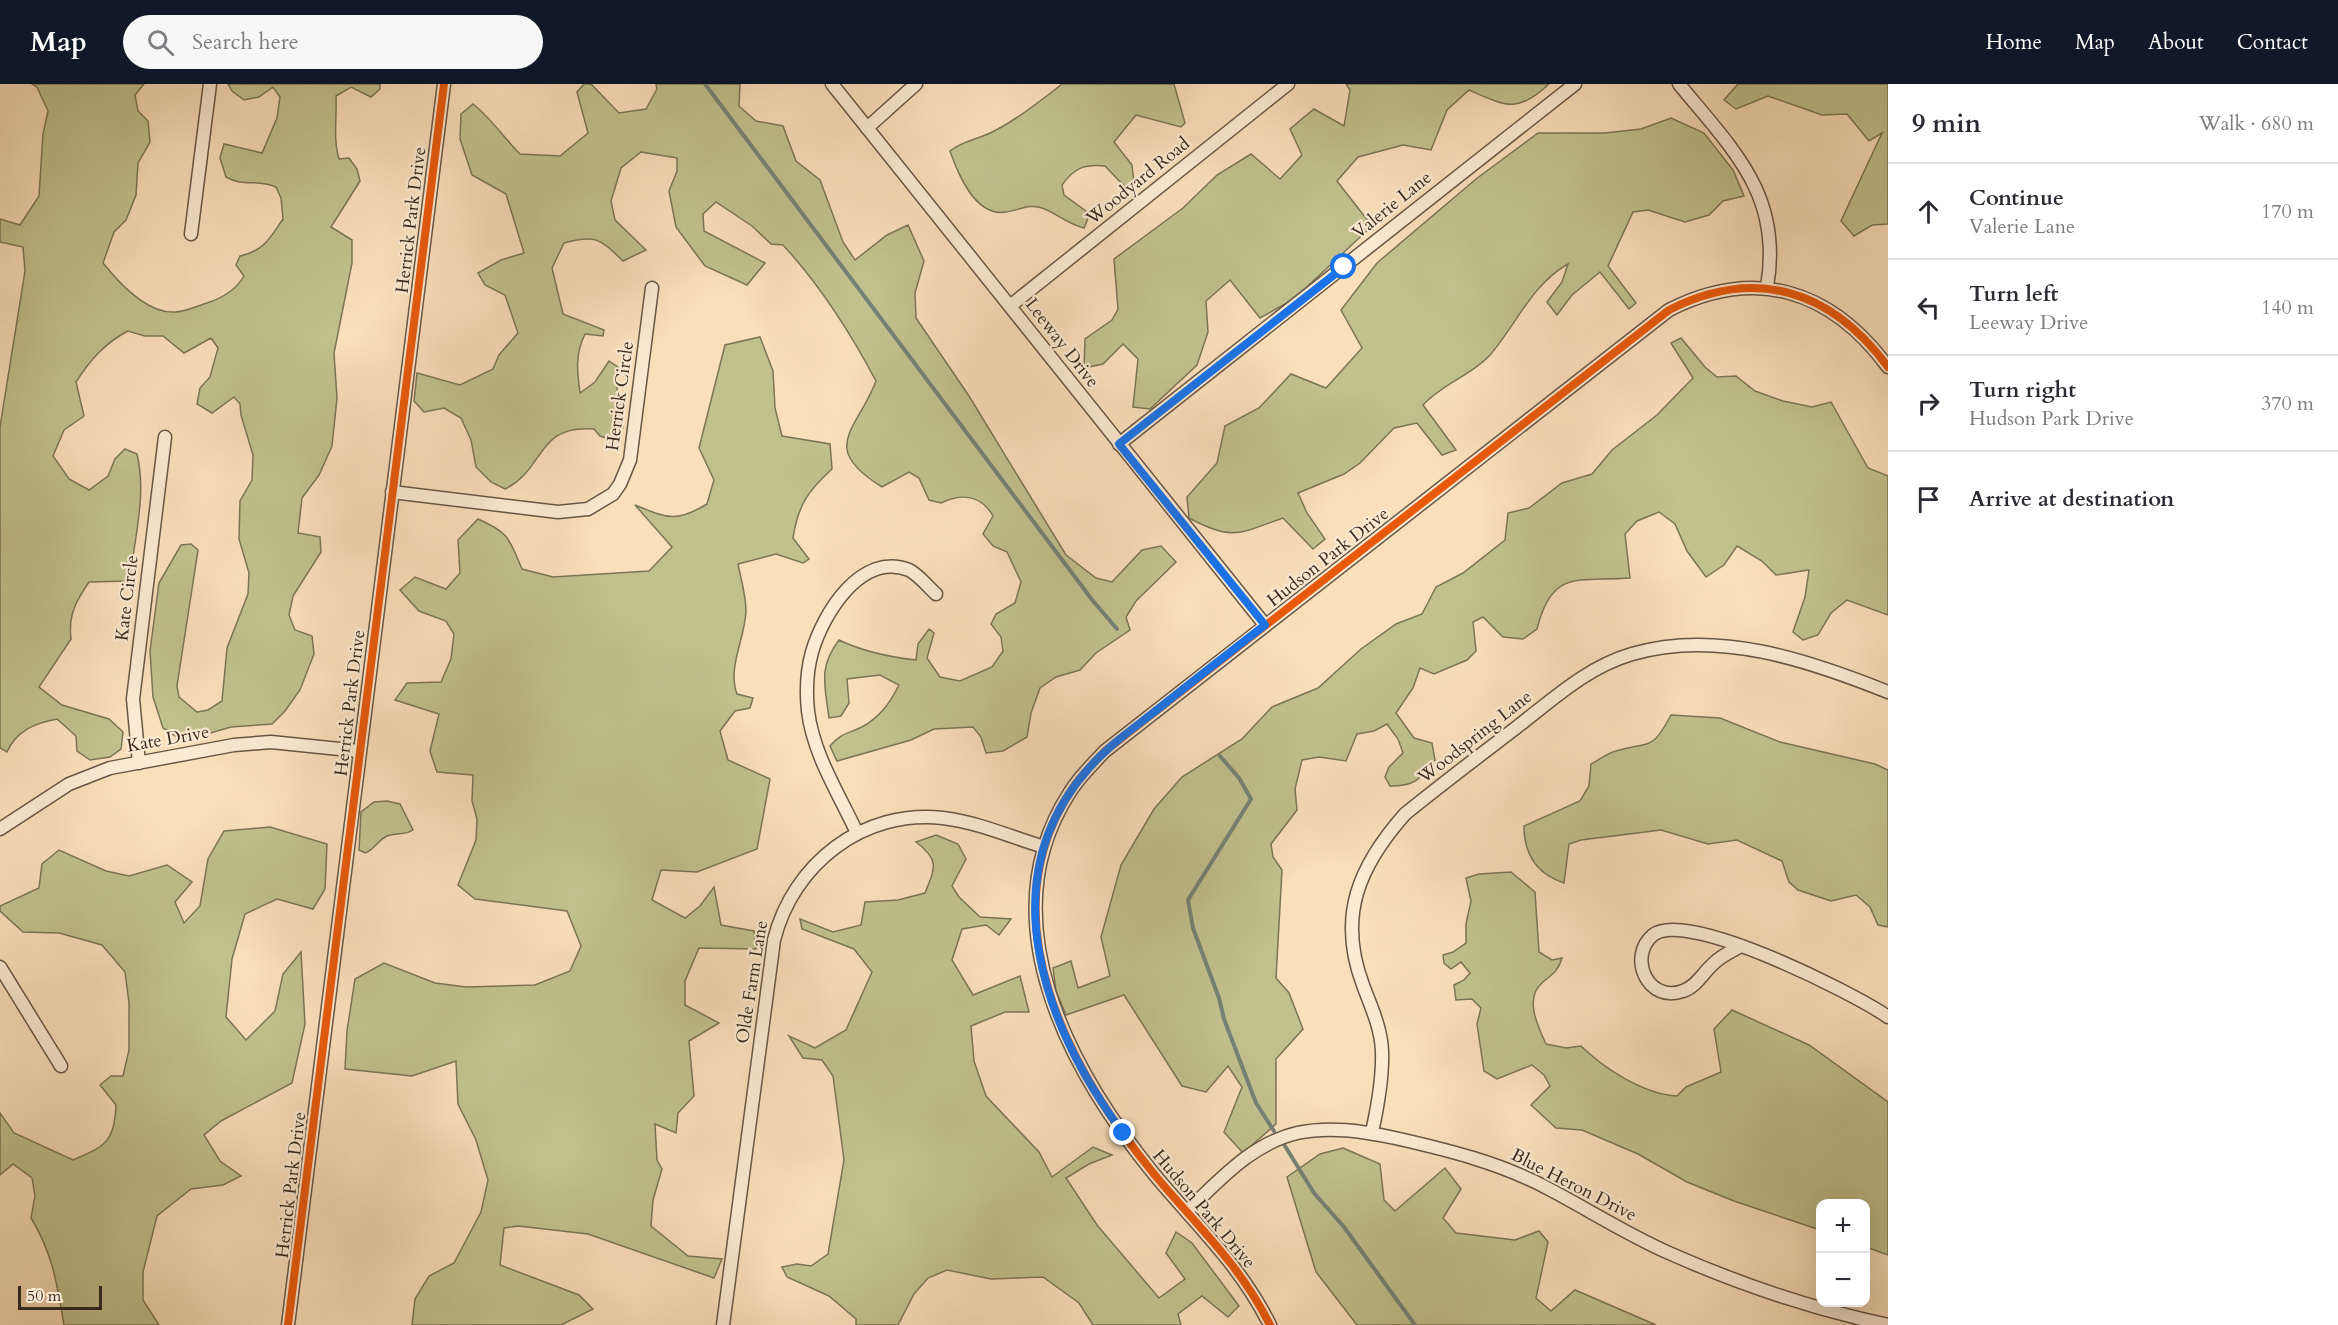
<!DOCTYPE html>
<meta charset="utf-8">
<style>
:root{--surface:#fff;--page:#f7f7f7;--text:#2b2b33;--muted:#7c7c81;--line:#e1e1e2;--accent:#111827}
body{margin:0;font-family:Cardo,serif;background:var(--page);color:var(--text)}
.controls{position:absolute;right:18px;bottom:18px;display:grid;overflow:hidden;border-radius:12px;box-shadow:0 6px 24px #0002}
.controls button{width:54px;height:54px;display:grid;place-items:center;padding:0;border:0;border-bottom:2px solid var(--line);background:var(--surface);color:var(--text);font:30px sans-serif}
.scale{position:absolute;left:18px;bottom:15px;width:84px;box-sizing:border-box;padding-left:6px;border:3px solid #38291d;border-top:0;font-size:16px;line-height:21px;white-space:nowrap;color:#38291d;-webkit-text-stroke:4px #fcead3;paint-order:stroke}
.stop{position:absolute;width:18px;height:18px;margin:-14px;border:4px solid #1a73e8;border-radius:50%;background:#fff}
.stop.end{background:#1a73e8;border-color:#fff;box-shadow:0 2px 6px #0008}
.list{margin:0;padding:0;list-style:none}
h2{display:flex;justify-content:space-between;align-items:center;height:78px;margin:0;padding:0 24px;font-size:26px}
h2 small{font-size:20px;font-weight:400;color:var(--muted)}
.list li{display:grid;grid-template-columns:39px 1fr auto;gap:18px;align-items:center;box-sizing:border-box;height:96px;padding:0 24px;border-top:2px solid var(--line)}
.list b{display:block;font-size:22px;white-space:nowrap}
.list p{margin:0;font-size:20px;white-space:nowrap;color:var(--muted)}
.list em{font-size:20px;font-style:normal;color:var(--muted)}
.icon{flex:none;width:33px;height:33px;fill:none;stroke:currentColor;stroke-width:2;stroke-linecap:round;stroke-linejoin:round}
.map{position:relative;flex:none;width:1888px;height:1241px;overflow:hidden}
header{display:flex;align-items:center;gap:36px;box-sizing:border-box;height:84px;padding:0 30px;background:var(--accent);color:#fff}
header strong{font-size:28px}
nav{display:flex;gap:33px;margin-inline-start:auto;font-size:21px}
.search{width:420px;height:54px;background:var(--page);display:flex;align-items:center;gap:15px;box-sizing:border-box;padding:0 21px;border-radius:33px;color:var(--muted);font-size:22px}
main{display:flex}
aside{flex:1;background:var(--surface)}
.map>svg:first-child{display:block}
</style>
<header>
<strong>Map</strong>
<div class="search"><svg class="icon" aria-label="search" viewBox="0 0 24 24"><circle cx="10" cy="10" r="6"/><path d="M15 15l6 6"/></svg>Search here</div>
<nav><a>Home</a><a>Map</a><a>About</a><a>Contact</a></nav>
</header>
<main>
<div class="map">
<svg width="1888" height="1241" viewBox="0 0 1888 1241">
<rect width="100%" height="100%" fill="#fadfbb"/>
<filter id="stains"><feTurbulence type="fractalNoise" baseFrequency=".00333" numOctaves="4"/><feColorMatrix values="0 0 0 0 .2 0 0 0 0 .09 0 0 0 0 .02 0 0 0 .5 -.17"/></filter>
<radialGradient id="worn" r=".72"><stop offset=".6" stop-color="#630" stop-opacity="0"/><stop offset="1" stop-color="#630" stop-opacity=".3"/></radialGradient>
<g fill="#c1c18e" stroke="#7c7556" stroke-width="1.5">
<path d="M32 0H144L135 11 138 27 148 37 150 58 138 79 136 111 126 136 114 148 103 179C119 199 147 230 175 228 185 228 197 222 207 219 222 214 236 206 244 192L236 181 240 172C265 166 269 155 283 135L281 114 276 103C255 94 245 104 226 93L220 74 224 60 262 69 277 34 280 13 273 3 259 13 244 16 232 7 228 0H380V5L371 13 351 3 336 12C337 33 333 55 339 75L349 74 357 85 360 97 331 143 352 156V179L334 269 337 314 332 362 319 391 302 414 298 449 320 453 321 468 293 512 289 531 295 546 312 552 314 570 300 606 285 627 272 640 231 643 183 657 163 644 153 613 150 567 159 499 181 461 191 460 198 466 177 602 179 613 197 628 208 626 222 617 227 564 248 510 249 489 239 455 240 417 252 396 253 371 241 331 240 320 234 313 212 329 197 320 200 304 210 293 218 264 211 254 184 269 163 252H145L128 247C105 259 90 276 76 298L84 332 64 346 53 372 69 395 89 406 108 392 115 375 125 365 137 370C147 412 134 454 130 497L89 498C76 517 68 531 71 555L39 603 62 621 109 635 123 648 121 665 110 673 90 676 77 667 76 652 57 635C35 639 16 647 7 668L0 664V343L25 187 23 163 0 158V135L20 141 39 112 43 50 48 27 37 3Z"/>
<path d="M584 0H591L619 29 646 25 657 5 656 0H740L739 22 756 37 783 42 796 77 820 96 843 158 855 176 887 151 908 141 924 177 915 209 916 234 969 312 1066 471 1096 494 1112 498 1142 466 1161 462 1176 478 1136 517 1126 533 1130 546 1096 569 1080 586 1056 593 1040 604 1031 629 1027 653 1003 667 986 669 981 653 973 643 934 645 911 656 837 677 830 662C841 649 847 650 862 643 880 633 890 619 899 601L880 591 847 595 849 619 841 632 829 634C825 602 818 583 839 556 864 568 889 573 916 576L918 560 929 545 934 549 927 574 940 593 960 597 992 583 1003 567 1001 553 991 540 996 530 1015 519 1021 498 1007 468 993 462 983 450 993 432C981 411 962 409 941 419L929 416 919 394 909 388 882 403C818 363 857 347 876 297 850 248 820 201 783 161L771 160 752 142 716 118 703 130 704 147 765 179 747 201 705 182 676 143 669 107 677 87V74L641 68 621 84 611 117 615 136 646 166 623 177C600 155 596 150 564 159L552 184 563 230 604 246 603 252 585 250C575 270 577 287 580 309L595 298 609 277 618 283 615 290 623 344 611 356 600 352 594 345C536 340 545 386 505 405L491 398 476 383 471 356 461 334 444 324 424 328 414 317 417 289 460 301 493 285 499 271 518 249 505 211 485 201 478 189 501 176 524 169 506 110 472 91 460 55 461 30 473 20C491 34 504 54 520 70L560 72 588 49 577 8Z"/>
<path d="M1062 0H1174L1185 39 1181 43 1136 31 1114 58 1132 81 1134 99 1124 102 1105 82C1084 80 1074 84 1062 101L1064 111 1090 130 1084 144C1066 139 1058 130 1042 124 1030 119 1017 127 1006 128 975 133 958 90 950 67 963 56 981 55 996 46 1018 35 1043 15 1062 0Z"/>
<path d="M1346 0H1549C1517 30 1506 22 1469 6L1447 26 1431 66 1403 61 1358 73 1337 97 1372 142 1294 215 1260 234 1230 196 1206 217 1208 248 1197 281 1150 325 1133 323 1138 275 1123 260 1103 280 1084 284 1085 255 1112 236 1118 225 1114 175 1183 124 1217 91 1251 70 1280 95 1302 71 1290 45 1314 25 1344 42 1350 6Z"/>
<path d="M1738 0H1888V140L1872 141 1854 152 1841 137 1882 49 1869 57 1847 30 1822 31 1768 12 1736 25 1724 16Z"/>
<path d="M1671 34 1704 49 1733 86 1744 112 1723 117 1709 131 1685 138 1648 126 1633 128 1608 182 1636 219 1629 225 1600 188 1572 211 1557 231 1547 218 1562 198 1568 180C1532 200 1516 241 1490 271 1472 291 1442 300 1423 321L1456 366 1442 371 1417 339 1394 344 1360 379 1344 390 1298 409 1307 429 1325 455 1313 465 1283 434C1238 450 1232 457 1189 434L1187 413 1217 379 1225 342 1259 324 1291 290 1326 304 1362 264 1341 226 1377 179 1476 95 1538 49H1605L1641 45Z"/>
<path d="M760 253 773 287 775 324 782 352 830 360 832 385C808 407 798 421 793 454L809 475 803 479 776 470 738 480C741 495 746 512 746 527 745 555 727 584 737 610L753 614 750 624 735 627 720 647 728 676 770 695 757 765 697 788 661 786 652 816 685 834 700 822 714 803 721 841 754 847 756 865 699 864 685 897V921L719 939 689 957 694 1012 678 1029 676 1049 655 1040 657 1076 662 1085 653 1116 651 1142 688 1172 722 1175 714 1194 588 1150 518 1142 504 1144 500 1181 579 1211 593 1225 561 1241H412L415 1215 429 1192 454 1179 481 1128 488 1096 476 1056 458 1020 456 977 412 992 345 985 347 947 355 895 384 879 435 899 466 903 535 901 570 887 581 862 567 827 475 815 458 801 476 756 477 735 472 717 473 691 437 688 430 667 439 630 395 616 407 599 441 598 451 575 454 550 446 537 419 527 400 506 415 493 446 505 460 489 458 456 478 435C510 449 509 455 522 485L553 493 649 487 672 463 635 421C667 434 676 439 707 420L714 396 699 364 725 261Z"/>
<path d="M1681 254 1705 283 1717 293 1736 292 1755 307 1783 317 1812 323 1831 318 1868 384 1888 392V531L1847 516 1831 529 1818 551 1803 556 1793 548 1805 513 1809 486 1776 491 1762 477 1737 462 1724 481 1706 493 1687 467 1675 440 1659 428 1637 437 1625 450 1630 494C1579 498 1552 484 1537 545L1523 555 1503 553 1483 533 1473 538 1476 567 1467 576 1434 590 1420 584 1413 604 1396 629 1414 654 1432 659 1435 676C1420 695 1416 702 1390 702L1385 693 1389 683 1403 669 1398 655 1387 640 1374 647 1357 650 1346 677 1319 673 1302 676 1295 705 1297 726 1271 760 1273 773 1282 786 1276 894 1289 909 1303 945 1276 975V1040L1243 1069 1224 1048 1242 1003 1228 982 1206 1008 1182 1002 1124 911 1066 931 1056 907 1053 884 1071 877 1078 904 1110 892 1101 853 1121 781 1154 725 1182 693 1242 655 1272 623 1318 604 1361 565 1396 540 1422 530 1436 503 1463 489 1505 456 1508 429 1529 424 1562 399 1592 390 1612 366 1657 331 1693 294 1671 259Z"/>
<path d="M1671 631 1720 634 1780 658 1875 680 1888 686V843L1878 841 1870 823 1856 811 1831 817 1798 806 1789 798 1782 777 1737 756 1708 760 1661 746 1581 756 1569 760 1564 799C1537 790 1524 770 1524 742L1580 717 1589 702 1591 680C1599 676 1607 669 1616 667 1651 657 1652 667 1671 631Z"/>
<path d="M387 717 400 720 413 746C404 752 393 748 385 753 377 758 374 766 365 769L359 766 361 728 374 718Z"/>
<path d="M270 743 327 760 325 805 313 825 277 815 245 830 232 875 226 933 246 956 275 927 283 890 301 868 305 940 292 999 221 1037 204 1051 220 1077 241 1092 223 1101 191 1105 157 1132 143 1188V1216L159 1241H64C57 1200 53 1170 31 1134L35 1112 32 1094 13 1080 0 1091V1029L14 1049 73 1076C106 1062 114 1058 116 1021L100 1001 111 992H123L129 966V919L125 888 102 861 59 849 23 848 0 827V822L39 804 42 780 59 766 106 787 129 792 167 781 192 798 175 818 184 839 200 822 208 775 224 747Z"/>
<path d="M936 751 958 760 966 775 952 802 959 813 980 833 1011 835 999 851 986 841 962 845 952 876 973 911 1020 892 1029 928H1005L971 942 974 977 986 1012 1039 1068 1052 1093 1093 1063 1112 1071 1089 1080 1066 1094 1097 1141 1159 1214 1185 1195 1166 1169 1176 1148 1192 1159 1239 1222 1228 1233 1202 1212 1178 1230 1181 1241H1093L1079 1219 1043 1193 991 1195 947 1186 928 1194 914 1210 898 1241H856V1235L829 1212 787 1193 782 1183 797 1180 811 1182 828 1170 844 1076 833 992 822 976 803 974 789 952 815 964 846 946 872 888 854 865 802 845 800 835 833 848 861 841 865 818 898 816 925 809C935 784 940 776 916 758Z"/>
<path d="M1511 788 1535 808 1539 868 1552 876 1562 874C1558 888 1552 890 1542 899 1524 914 1538 943 1546 960L1566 964 1581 962C1605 985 1643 1010 1677 1012L1686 1003 1721 988 1714 945 1732 926 1809 961 1888 1018V1171L1866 1163V1120H1820V1146L1734 1117 1687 1098 1638 1070 1582 1046 1556 1044 1531 1021 1550 1002 1544 991 1532 981 1497 995 1484 987 1477 940 1481 924 1472 915 1456 916 1454 901 1464 896 1470 889 1461 878 1451 885 1444 879 1443 871 1453 868 1466 859V840L1471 817 1466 794 1479 790Z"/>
<path d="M1343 1064 1380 1080 1384 1116 1395 1127 1445 1084 1461 1105 1443 1134 1456 1149 1515 1156 1539 1147 1548 1158 1536 1214 1551 1227 1575 1206 1656 1241H1357L1316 1188 1287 1093 1320 1070Z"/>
</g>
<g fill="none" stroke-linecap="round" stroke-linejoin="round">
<g stroke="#758276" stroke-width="4">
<path d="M705 0 1093 517 1117 545"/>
<path d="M1220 672 1239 694 1251 715 1188 816 1193 844 1219 914 1224 935 1256 1019 1274 1047"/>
<path d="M1285 1062 1314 1109 1344 1143 1415 1241"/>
</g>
<defs>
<g id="minor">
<path d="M832 0 1265 541"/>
<path d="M1679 0C1733 66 1783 111 1767 203"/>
<path d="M867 44 916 0"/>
<path d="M191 150 210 0"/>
<path d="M1010 222 1288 0"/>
<path d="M1119 360 1575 0"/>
<path d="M392 408 558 428 588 425 613 410 620 400 630 376 652 204"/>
<path d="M139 679 133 615 165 353"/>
<path d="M0 745 69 700 110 684 234 661 271 658 359 667"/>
<path d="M857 749C839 710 813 670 808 627 806 608 807 586 812 568 823 530 861 467 909 486 919 491 928 503 936 510"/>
<path d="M1739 863C1730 868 1721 872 1713 880 1703 889 1696 903 1683 907 1648 920 1627 873 1653 851 1686 824 1855 910 1888 933"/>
<path d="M0 883 61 982"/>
<path d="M1372 1048C1378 1021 1383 994 1382 967 1381 943 1371 923 1363 901 1337 832 1359 782 1405 730 1442 700 1479 672 1517 643 1552 616 1587 583 1632 570 1717 545 1808 576 1888 608"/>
<path d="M1187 1127C1220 1096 1251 1060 1297 1049 1330 1042 1362 1047 1395 1054 1448 1066 1501 1079 1549 1105 1589 1126 1628 1151 1669 1169 1739 1200 1813 1225 1888 1241"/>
<path d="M288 1241 444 0"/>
<path d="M723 1241 774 856C793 780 863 725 943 734 977 738 1011 753 1044 763"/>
<path d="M1270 1241C1239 1179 1196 1141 1154 1090 1070 987 987 836 1070 708 1079 693 1093 680 1105 667L1669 226C1756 182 1831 206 1888 283"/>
</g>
</defs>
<use href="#minor" stroke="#685644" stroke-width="15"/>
<use href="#minor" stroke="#fcead3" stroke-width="12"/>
<defs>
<g id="cycleway">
<path d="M288 1241 444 0"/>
<path d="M1270 1241C1239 1179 1196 1141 1154 1090 1070 987 987 836 1070 708 1079 693 1093 680 1105 667L1669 226C1756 182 1831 206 1888 283"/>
</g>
</defs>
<use href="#cycleway" stroke="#fcead3" stroke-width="11"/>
<use href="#cycleway" stroke="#e8590c" stroke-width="8"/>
</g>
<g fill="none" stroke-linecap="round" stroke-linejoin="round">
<path stroke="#1a73e8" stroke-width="8" d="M1123 1049C1045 943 989 796 1089 684 1109 661 1134 644 1158 625 1193 597 1229 569 1265 541L1119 360 1344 183"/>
</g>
<g text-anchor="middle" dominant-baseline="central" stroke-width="4.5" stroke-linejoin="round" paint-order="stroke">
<g font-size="18" fill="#38291d" stroke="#fcead3">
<text transform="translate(1138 97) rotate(-39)">Woodyard Road</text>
<text transform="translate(1392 121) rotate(-39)">Valerie Lane</text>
<text transform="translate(411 136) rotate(-83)">Herrick Park Drive</text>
<text transform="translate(1062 259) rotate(52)">Leeway Drive</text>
<text transform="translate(620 312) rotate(-82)">Herrick Circle</text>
<text transform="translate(1328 473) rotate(-38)">Hudson Park Drive</text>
<text transform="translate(127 514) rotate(-83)">Kate Circle</text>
<text transform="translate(350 619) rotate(-83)">Herrick Park Drive</text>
<text transform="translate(1475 653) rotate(-38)">Woodspring Lane</text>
<text transform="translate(168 655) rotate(-10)">Kate Drive</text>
<text transform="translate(752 898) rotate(-81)">Olde Farm Lane</text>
<text transform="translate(291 1101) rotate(-83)">Herrick Park Drive</text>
<text transform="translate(1574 1101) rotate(27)">Blue Heron Drive</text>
<text transform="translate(1204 1125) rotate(50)">Hudson Park Drive</text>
</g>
</g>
<rect width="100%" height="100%" filter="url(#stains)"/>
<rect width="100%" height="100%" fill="url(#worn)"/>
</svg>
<div class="controls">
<button>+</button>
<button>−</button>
</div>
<div class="scale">50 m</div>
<div class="stop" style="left:1344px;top:183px"></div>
<div class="stop end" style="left:1123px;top:1049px"></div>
</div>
<aside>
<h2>9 min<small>Walk · 680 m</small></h2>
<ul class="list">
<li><svg class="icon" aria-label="ahead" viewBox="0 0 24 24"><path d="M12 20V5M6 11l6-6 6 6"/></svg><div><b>Continue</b><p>Valerie Lane</p></div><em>170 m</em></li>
<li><svg class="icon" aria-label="left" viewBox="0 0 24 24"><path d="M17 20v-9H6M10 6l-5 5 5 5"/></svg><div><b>Turn left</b><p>Leeway Drive</p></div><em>140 m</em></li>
<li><svg class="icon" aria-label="right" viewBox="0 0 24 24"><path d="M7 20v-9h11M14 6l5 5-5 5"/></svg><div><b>Turn right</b><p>Hudson Park Drive</p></div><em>370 m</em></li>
<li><svg class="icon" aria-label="arrive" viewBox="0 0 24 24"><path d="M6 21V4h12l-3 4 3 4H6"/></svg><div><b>Arrive at destination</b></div></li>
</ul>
</aside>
</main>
